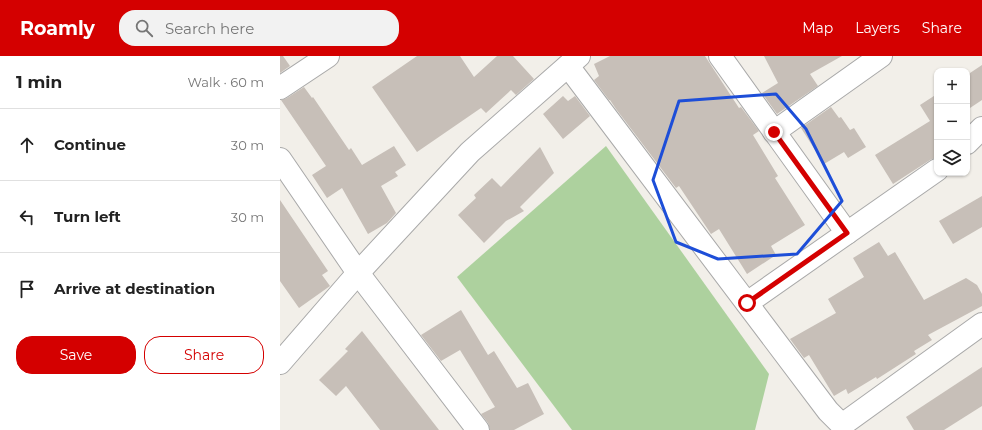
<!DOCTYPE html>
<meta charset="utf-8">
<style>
:root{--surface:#fff;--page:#f2f2f2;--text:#222;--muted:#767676;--line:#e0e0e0;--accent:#d40000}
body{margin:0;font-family:Montserrat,sans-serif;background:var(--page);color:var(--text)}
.controls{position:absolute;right:12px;top:12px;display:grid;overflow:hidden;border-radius:8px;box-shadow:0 1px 3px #0004}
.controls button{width:36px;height:36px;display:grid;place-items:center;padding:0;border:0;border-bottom:1px solid var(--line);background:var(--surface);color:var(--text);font:20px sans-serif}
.stop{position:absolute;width:12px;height:12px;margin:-9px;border:3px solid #d40000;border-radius:50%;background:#fff}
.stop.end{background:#d40000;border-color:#fff;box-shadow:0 1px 4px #0008}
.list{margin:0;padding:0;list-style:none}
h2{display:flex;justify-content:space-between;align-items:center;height:52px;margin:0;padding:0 16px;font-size:17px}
h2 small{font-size:13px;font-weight:400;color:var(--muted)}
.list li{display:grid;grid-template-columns:26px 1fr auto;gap:12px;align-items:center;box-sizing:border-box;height:72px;padding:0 16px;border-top:1px solid var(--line)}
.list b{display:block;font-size:15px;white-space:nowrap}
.list em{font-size:13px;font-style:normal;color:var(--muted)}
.actions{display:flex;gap:8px;padding:12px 16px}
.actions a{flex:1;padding:9px 0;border:1px solid var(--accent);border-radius:16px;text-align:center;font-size:14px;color:var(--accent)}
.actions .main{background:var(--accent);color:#fff}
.icon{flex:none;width:22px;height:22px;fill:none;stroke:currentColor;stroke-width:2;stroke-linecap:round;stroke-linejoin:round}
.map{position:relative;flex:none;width:702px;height:374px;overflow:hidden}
header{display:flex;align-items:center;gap:24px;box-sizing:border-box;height:56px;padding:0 20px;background:var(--accent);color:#fff}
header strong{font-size:19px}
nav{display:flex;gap:22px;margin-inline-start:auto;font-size:14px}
.search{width:280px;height:36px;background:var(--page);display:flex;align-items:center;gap:10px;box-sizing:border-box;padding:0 14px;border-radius:16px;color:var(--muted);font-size:15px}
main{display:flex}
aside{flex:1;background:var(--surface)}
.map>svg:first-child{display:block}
</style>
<header>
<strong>Roamly</strong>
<div class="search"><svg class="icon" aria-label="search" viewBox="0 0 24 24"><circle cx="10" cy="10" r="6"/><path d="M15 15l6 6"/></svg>Search here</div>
<nav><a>Map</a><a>Layers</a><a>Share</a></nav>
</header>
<main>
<aside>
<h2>1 min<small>Walk · 60 m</small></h2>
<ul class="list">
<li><svg class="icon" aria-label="ahead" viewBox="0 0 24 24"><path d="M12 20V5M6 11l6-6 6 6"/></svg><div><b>Continue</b></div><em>30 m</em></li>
<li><svg class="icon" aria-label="left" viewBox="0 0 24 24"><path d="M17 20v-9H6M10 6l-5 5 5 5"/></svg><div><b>Turn left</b></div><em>30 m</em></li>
<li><svg class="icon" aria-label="arrive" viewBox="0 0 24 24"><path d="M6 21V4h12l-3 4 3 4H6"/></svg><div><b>Arrive at destination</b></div></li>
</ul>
<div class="actions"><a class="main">Save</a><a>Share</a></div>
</aside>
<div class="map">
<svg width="702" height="374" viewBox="0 0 702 374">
<rect width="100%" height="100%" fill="#f2efe9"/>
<path fill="#add19e" d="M326 90 489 318 475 374H292L177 221Z"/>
<g fill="#c7bfb8">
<path d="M0 0H3L10 10 0 17Z"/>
<path d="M137 0H180L194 21 217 0H233L254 23 236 39 231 34 206 57 201 52 137 96 92 31Z"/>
<path d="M330 0H425L459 52 461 51 479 75 473 79 498 120 495 122 525 169 491 190 496 199 467 218 439 173 431 178 399 130 396 132 336 53 330 44H329L314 24 319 20 314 8Z"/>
<path d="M484 0H562L530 18 538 30 497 58 482 37 498 27Z"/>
<path d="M702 9V44L687 54V19Z"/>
<path d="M24 31 32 42 33 41 69 94 71 92 82 109 114 90 126 109 115 116 118 120 101 130 116 157 107 167 88 178 62 132 47 142 32 119 46 110 1 44 7 42Z"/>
<path d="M657 38V101L650 104 613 128 595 99 650 65 640 49Z"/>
<path d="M283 40 288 45 295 40 310 60 283 83 263 58Z"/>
<path d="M551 51 559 62 561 61 570 74 574 72 586 91 568 102 564 96 544 108 521 72Z"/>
<path d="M260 91 274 117 240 151 244 155 226 165 204 187 178 159 196 142 194 139 212 122 221 131Z"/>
<path d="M702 140V171L673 188 659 165Z"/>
<path d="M0 144 48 215 42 219 50 230 19 252 0 225Z"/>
<path d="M599 186 608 200 615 196 644 244 686 222 697 229 702 238V250L648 279 652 284 634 295 636 298 597 323 596 321 568 338 566 333 554 340 529 299 524 302 510 283 556 257 548 243 584 221 573 202Z"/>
<path d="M181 254 208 299 214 295 237 332 248 327 264 358 234 374H210L208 367 201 358 215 351 180 294 161 305 141 279Z"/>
<path d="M82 275 159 374H100L66 330 56 340 39 324 68 295 65 293Z"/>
<path d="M702 311V350L664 374H634L626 361Z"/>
</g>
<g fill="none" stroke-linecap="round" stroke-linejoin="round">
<defs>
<g id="street">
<path d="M440 0 567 177"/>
<path d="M288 10 548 355 562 369 702 268"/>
<path d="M0 32 48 0"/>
<path d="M494 76 601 0"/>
<path d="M687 87 702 72"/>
<path d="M0 103 78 217 198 374"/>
<path d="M467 247 657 114"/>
<path d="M0 307 78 217 190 96 299 0"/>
</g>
</defs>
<use href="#street" stroke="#a9a9a9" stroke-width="24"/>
<use href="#street" stroke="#fff" stroke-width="22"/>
</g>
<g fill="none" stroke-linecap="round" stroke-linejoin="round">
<path stroke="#d40000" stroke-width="5" d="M467 247 567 177 494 76"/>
</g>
<path fill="none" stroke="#1d4ed8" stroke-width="3" stroke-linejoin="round" d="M496 38 526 73 562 145 517 198 438 203 396 186 373 124 399 45Z"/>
</svg>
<div class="controls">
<button>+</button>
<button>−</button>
<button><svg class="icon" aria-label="layers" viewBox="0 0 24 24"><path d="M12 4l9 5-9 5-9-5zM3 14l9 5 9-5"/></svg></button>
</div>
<div class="stop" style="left:467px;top:247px"></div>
<div class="stop end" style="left:494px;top:76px"></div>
</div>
</main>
